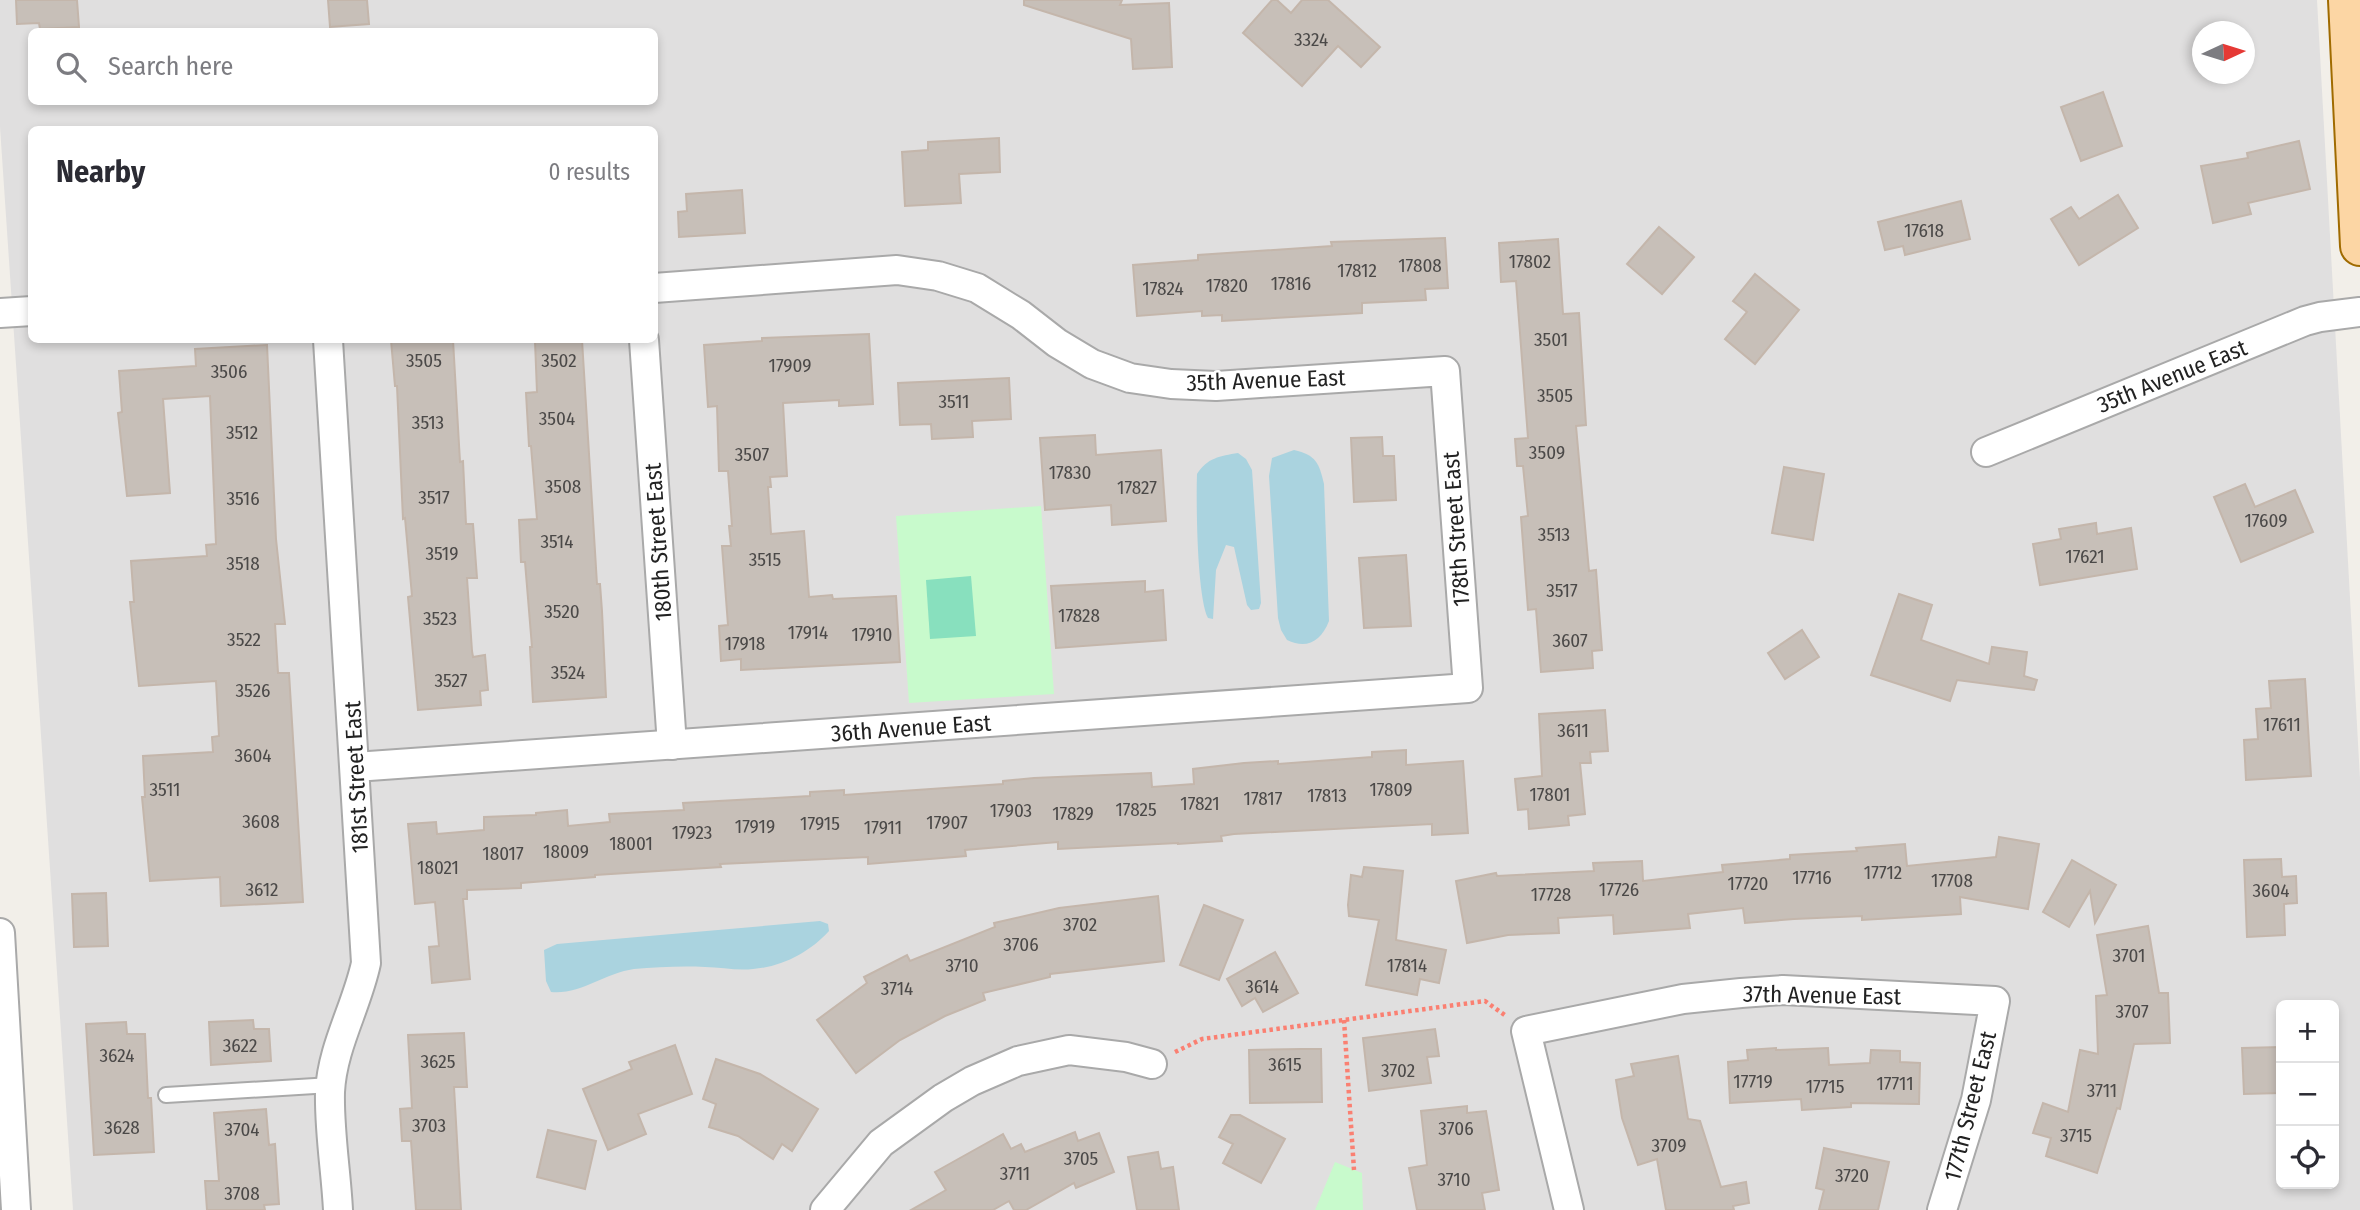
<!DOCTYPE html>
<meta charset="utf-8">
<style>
:root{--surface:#fff;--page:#f2f2f3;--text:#2b2b33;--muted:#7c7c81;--line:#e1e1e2}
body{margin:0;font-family:"Fira Sans Condensed",sans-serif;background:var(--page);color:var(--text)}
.controls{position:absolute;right:21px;bottom:21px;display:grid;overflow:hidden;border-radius:10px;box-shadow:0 4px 10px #0003}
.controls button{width:63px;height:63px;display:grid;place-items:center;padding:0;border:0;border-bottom:2px solid var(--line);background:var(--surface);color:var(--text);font:35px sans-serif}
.compass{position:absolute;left:2192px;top:21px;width:63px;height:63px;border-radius:50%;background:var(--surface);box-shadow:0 4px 10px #0003;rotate:86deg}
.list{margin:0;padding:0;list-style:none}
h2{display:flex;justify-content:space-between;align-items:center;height:91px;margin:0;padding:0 28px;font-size:30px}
h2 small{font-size:23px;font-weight:400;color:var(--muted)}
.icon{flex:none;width:38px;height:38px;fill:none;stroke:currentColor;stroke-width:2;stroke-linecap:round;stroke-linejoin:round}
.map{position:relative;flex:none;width:2360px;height:1210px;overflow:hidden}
.search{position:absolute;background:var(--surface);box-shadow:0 4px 10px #0003;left:28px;top:28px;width:630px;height:77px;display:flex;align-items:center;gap:18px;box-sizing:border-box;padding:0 24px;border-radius:10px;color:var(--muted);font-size:26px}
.panel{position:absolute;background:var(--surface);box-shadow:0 4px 10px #0003;left:28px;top:126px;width:630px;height:217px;border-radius:10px}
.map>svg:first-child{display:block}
</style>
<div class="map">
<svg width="2360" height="1210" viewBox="0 0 2360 1210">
<rect width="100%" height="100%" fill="#f2efe9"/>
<path fill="#e0dfdf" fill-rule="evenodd" d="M0 0H2317L2360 779V1210H73L0 127ZM32 32H654V102H32ZM2202 32H2244V74H2202ZM32 130H654V340H32ZM2281 1005H2334V1184H2281Z"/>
<g fill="#c8facc">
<path d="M1041 506 1054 694 909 703 896 516Z"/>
<path d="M1335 1162 1362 1173 1363 1210H1315Z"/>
</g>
<path fill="#88e0be" d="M971 576 976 636 930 639 926 580Z"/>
<g fill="#aad3df">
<path d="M1294 450C1316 455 1319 463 1324 484L1329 621C1321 641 1307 650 1287 640L1281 630 1278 618 1269 476 1272 458Z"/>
<path d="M1238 453 1246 459 1252 470 1261 603 1259 609 1251 610 1247 605 1234 547 1226 545 1216 570 1213 619 1208 618C1197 597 1196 503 1197 474 1207 458 1220 456 1238 453Z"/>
<path d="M820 921 828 924 829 931C810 952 782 967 753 969 737 971 721 967 705 967 682 966 657 967 634 969 605 973 580 995 551 992L546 981 544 950 557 944Z"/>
</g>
<g fill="#c7bfb8" stroke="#c4b6ab" stroke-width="2">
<path d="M16 0H77L79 27 40 29 39 23 17 24Z"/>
<path d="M328 0H367L369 24 330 27Z"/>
<path d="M1024 0H1122L1120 5 1169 3 1172 67 1133 69 1131 39 1024 5Z"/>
<path d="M1272 0H1277L1291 13 1302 0H1328L1380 47 1361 67 1338 46 1302 86 1243 33Z"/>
<path d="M2103 92 2122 146 2081 161 2061 107Z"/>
<path d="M999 138 1000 172 959 174 961 203 905 206 902 152 928 150V142Z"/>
<path d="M2299 141 2310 189 2248 203 2251 214 2213 223 2201 166 2248 158 2247 153Z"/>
<path d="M742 190 745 233 679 237 678 212 687 211 686 194Z"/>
<path d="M2118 195 2138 228 2079 265 2051 219 2071 207 2079 219Z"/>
<path d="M1961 201 1970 239 1905 255 1903 246 1885 250 1878 222Z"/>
<path d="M1659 227 1694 257 1662 294 1627 264Z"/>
<path d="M1445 238 1448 288 1425 289 1426 300 1362 303V313L1222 321V315L1202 316V311L1137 316 1133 265 1198 260V255L1332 246 1331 242Z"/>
<path d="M1558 239 1563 314 1579 313 1586 425 1576 426 1589 571 1596 570 1602 650 1592 651 1593 668 1541 672 1536 609 1528 610 1521 517 1528 516 1523 466H1517L1515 439 1528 438 1516 281 1501 282 1499 243Z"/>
<path d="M1755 274 1799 310 1755 364 1725 339 1747 312 1733 301Z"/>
<path d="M869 334 873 404 839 406V400L783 403 787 476 770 477 771 487H768L771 534 804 531 809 597 832 595 833 599 896 596 900 662 741 670V659L721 661 719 626 728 625 722 546H731L729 526H732L728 471H719L717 406 708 407 704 345 762 341V338Z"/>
<path d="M391 340H453L460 462 463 461 466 524H473L477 578H467L472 651 473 657 485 655 488 690 480 691 481 705 418 710 408 597 412 596 405 518 403 519 397 386H395Z"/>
<path d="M582 340 597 584H600L602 611 606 697 533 702 530 647H532L525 562H521L519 520 537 519 531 446H529L526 393 537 392 535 341Z"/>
<path d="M267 345 276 539 285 624H275L278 673H289L303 902 221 906 220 877 150 881 142 797H145L143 756 213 752 212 737 219 736 216 681 139 686 130 602H134L131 561 207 556 206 545 216 544 210 396 163 399 170 493 127 496 118 413 122 412 119 371 196 366 195 349Z"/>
<path d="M1009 378 1011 419 972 421 973 437 932 439 931 424 900 425 898 383Z"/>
<path d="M1095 435 1096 455 1161 450 1166 521 1112 525 1111 505 1045 510 1040 438Z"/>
<path d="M1382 437 1383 456H1394L1396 500 1354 502 1351 438Z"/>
<path d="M1784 467 1824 474 1813 540 1772 533Z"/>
<path d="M2245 484 2255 507 2295 490 2313 532 2241 562 2214 497Z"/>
<path d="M2096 523 2097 534 2131 528 2137 569 2040 585 2033 544 2061 539 2059 529Z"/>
<path d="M1406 555 1411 626 1364 628 1359 558Z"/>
<path d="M1145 581V592L1163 590 1166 640 1056 648 1051 586Z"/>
<path d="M1899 594 1932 605 1921 640 1989 664 1992 647 2027 652 2024 676 2037 680 2034 690 1957 680 1950 701 1871 675Z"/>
<path d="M1802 630 1819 657 1785 679 1768 653Z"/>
<path d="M2305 679 2311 776 2246 780 2244 740 2258 739 2256 709 2271 708 2269 681Z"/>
<path d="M1605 710 1608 751 1590 752 1591 763H1580L1585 814 1568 816 1569 825 1529 829 1528 809 1518 810 1515 779 1542 776 1539 714Z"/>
<path d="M1406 750V765L1463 761 1468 833 1432 835V824L1234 834 1221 836 1222 841 1178 844V843L1058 849V842L965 850 966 856 868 864V857L720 864 721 867 595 875V877L521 883V888L467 890V899H463L470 979 432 983 429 947 439 946 435 902 415 904 408 824 436 822 437 834 484 830V817L536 815V813L567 810 568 826 610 822 609 814 684 810 683 803 810 796V792L844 790V795L1003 784V781L1034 778 1151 773 1152 787 1194 784 1193 769 1244 763 1278 761V764L1372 757V752Z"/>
<path d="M1999 837 2039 844 2028 909 1960 897 1961 914 1862 920V916L1794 919 1745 923 1743 908 1688 914 1690 928 1614 934 1613 915 1558 918 1559 933 1508 935 1467 943 1456 881 1496 873 1497 876 1594 871 1593 863 1642 861 1643 881 1723 872 1722 865 1790 859V855L1857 851 1856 848 1905 844 1907 866 1996 857Z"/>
<path d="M2281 859 2282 877 2296 876 2297 903 2284 904 2285 935 2247 937 2244 860Z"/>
<path d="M2072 860 2116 885 2095 923 2090 891 2069 927 2043 912Z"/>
<path d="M1364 867 1403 871 1396 940 1446 950 1439 983 1420 979 1417 995 1366 985 1379 920 1349 916 1348 905 1351 875 1362 877Z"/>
<path d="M106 893 108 946 74 947 72 894Z"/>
<path d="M1158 896 1164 961 1050 974V977L983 993 985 1000 945 1016 900 1040 856 1073 817 1020 867 983 864 977 907 955 910 961 995 927 994 923 1059 908Z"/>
<path d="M1204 905 1243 920 1219 980 1180 965Z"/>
<path d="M2148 926 2159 993H2168L2170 1043 2134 1044 2120 1109 2117 1108 2097 1173 2046 1156 2051 1138 2033 1133 2043 1103 2068 1112 2080 1050 2098 1054 2096 996 2107 995 2097 935Z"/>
<path d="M1275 952 1298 993 1263 1012 1255 998 1242 1006 1227 979Z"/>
<path d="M253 1020 254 1029H269L271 1061 211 1065 209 1022Z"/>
<path d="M126 1022 127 1034H145L148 1098H151L154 1152 94 1155 86 1024Z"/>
<path d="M1435 1029 1439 1056 1427 1057 1431 1083 1369 1091 1363 1038Z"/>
<path d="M464 1033 467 1087H454L461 1210H416L411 1141H402L400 1109 412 1108 408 1035Z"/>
<path d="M675 1045 692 1094 638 1114 646 1134 608 1150 583 1089 632 1069 629 1062Z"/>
<path d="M2281 1047V1093L2244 1094 2242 1048Z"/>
<path d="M1776 1048V1050L1828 1048 1829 1065 1870 1063 1871 1050 1900 1051V1062L1920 1063 1919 1104 1851 1103V1107L1802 1110 1801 1099 1730 1103 1728 1062 1748 1060 1747 1050Z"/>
<path d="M1302 1049H1321L1322 1102 1250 1103 1249 1050Z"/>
<path d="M1678 1056 1688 1119 1700 1121 1721 1187 1746 1182 1749 1203 1733 1206 1734 1210H1666L1657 1159 1638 1165 1622 1118 1616 1080 1634 1076 1631 1064Z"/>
<path d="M716 1059 760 1074 818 1109 792 1151 782 1144 773 1159 738 1136 709 1127 716 1104 703 1099Z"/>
<path d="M1467 1106V1113L1486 1111 1499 1190 1482 1193 1485 1210H1417L1409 1168 1427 1165 1421 1111Z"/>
<path d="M266 1109 269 1145 275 1144 279 1204 264 1205 265 1210H207L205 1181H219L214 1113Z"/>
<path d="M1231 1115H1240L1285 1139 1261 1183 1223 1163 1233 1144 1219 1137Z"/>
<path d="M548 1130 596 1141 585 1189 537 1177Z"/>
<path d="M1075 1132 1078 1141 1099 1133 1114 1172 1076 1188 1074 1183 1026 1210H1014L1009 1201 993 1210H911L946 1190 935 1172 1003 1134 1011 1149 1021 1144 1025 1152Z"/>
<path d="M1824 1148 1889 1162 1878 1210H1819L1824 1190 1816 1188Z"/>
<path d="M1158 1152 1161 1169 1173 1167 1179 1210H1137L1128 1157Z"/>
</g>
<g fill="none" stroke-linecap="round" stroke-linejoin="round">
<defs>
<path id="lane" d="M166 1095 331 1085"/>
<g id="street">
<path d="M0 313 32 311"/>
<path d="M328 340 366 963C357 1006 332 1047 330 1092 329 1131 336 1171 338 1210"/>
<path d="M644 340 672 745"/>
<path d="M1986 452 2305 321 2320 317 2360 312"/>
<path d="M355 767 1468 688 1445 371 1216 386 1171 384 1130 378 1092 364 1057 343 1021 315 977 288 938 276 897 270 654 288"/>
<path d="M0 933 16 1210"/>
<path d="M825 1210 881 1143 943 1098 972 1081 1018 1061 1069 1050 1126 1057 1152 1064"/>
<path d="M1569 1210 1526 1031 1683 999 1741 993 1783 990 1995 1001 1976 1100 1942 1210"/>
</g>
<path id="primary" d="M2348 0 2360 246"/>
</defs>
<use href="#lane" stroke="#a9a9a9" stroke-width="18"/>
<use href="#street" stroke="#a9a9a9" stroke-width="32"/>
<use href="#primary" stroke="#a06b00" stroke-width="42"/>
<g stroke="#fa8072" stroke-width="4.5" stroke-dasharray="3.5 3.5" stroke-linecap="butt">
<path d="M1344 1020 1354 1170"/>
<path d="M1175 1052 1202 1039 1485 1001 1506 1016"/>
</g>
<use href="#lane" stroke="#fff" stroke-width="14"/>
<use href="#street" stroke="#fff" stroke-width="28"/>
<use href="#primary" stroke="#fcd6a4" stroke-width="38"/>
</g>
<g text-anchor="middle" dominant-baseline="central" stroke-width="5" stroke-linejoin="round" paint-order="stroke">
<g font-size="19" fill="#4b4948">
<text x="1311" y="39">3324</text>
<text x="1924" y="230">17618</text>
<text x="1530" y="261">17802</text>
<text x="1420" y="265">17808</text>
<text x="1357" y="270">17812</text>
<text x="1291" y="283">17816</text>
<text x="1227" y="285">17820</text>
<text x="1163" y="288">17824</text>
<text x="1551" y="339">3501</text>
<text x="424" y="360">3505</text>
<text x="559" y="360">3502</text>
<text x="790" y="365">17909</text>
<text x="229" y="371">3506</text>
<text x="1555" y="395">3505</text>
<text x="954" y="401">3511</text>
<text x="557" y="418">3504</text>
<text x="428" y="422">3513</text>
<text x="242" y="432">3512</text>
<text x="1547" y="452">3509</text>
<text x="752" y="454">3507</text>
<text x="1070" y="472">17830</text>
<text x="563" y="486">3508</text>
<text x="1137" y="487">17827</text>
<text x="434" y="497">3517</text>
<text x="243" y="498">3516</text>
<text x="2266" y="520">17609</text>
<text x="1554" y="534">3513</text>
<text x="557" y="541">3514</text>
<text x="442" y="553">3519</text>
<text x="2085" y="556">17621</text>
<text x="765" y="559">3515</text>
<text x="243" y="563">3518</text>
<text x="1562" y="590">3517</text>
<text x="562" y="611">3520</text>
<text x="1079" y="615">17828</text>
<text x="440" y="618">3523</text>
<text x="808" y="632">17914</text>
<text x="872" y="634">17910</text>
<text x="244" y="639">3522</text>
<text x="1570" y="640">3607</text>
<text x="745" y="643">17918</text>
<text x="568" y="672">3524</text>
<text x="451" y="680">3527</text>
<text x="253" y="690">3526</text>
<text x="2282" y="724">17611</text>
<text x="1573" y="730">3611</text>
<text x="253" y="755">3604</text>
<text x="165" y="789">3511</text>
<text x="1391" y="789">17809</text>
<text x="1550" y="794">17801</text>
<text x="1327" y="795">17813</text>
<text x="1263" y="798">17817</text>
<text x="1200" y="803">17821</text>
<text x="1136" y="809">17825</text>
<text x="1011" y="810">17903</text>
<text x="1073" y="813">17829</text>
<text x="261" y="821">3608</text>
<text x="947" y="822">17907</text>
<text x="820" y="823">17915</text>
<text x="755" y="826">17919</text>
<text x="883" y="827">17911</text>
<text x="692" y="832">17923</text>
<text x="631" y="843">18001</text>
<text x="566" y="851">18009</text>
<text x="503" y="853">18017</text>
<text x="438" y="867">18021</text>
<text x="1883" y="872">17712</text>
<text x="1812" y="877">17716</text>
<text x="1952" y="880">17708</text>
<text x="1748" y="883">17720</text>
<text x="262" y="889">3612</text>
<text x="1619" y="889">17726</text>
<text x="2271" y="890">3604</text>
<text x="1551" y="894">17728</text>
<text x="1080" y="924">3702</text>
<text x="1021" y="944">3706</text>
<text x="2129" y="955">3701</text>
<text x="962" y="965">3710</text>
<text x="1407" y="965">17814</text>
<text x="1262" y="986">3614</text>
<text x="897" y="988">3714</text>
<text x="2132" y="1011">3707</text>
<text x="240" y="1045">3622</text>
<text x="117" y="1055">3624</text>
<text x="438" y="1061">3625</text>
<text x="1285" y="1064">3615</text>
<text x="1398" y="1070">3702</text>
<text x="1753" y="1081">17719</text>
<text x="1895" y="1083">17711</text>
<text x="1825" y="1086">17715</text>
<text x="2102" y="1090">3711</text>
<text x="429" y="1125">3703</text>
<text x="122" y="1127">3628</text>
<text x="1456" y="1128">3706</text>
<text x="242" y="1129">3704</text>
<text x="2076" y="1135">3715</text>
<text x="1669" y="1145">3709</text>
<text x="1081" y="1158">3705</text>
<text x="1015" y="1173">3711</text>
<text x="1852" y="1175">3720</text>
<text x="1454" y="1179">3710</text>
<text x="242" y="1193">3708</text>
</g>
<g font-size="23" fill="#222" stroke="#fff">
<text transform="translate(2172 376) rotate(-22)">35th Avenue East</text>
<text transform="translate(1266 380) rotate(-2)">35th Avenue East</text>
<text transform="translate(1456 529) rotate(-94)">178th Street East</text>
<text transform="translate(658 542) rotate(-94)">180th Street East</text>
<text transform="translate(911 728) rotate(-4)">36th Avenue East</text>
<text transform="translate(356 777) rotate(-93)">181st Street East</text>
<text transform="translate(1822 995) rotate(1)">37th Avenue East</text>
<text transform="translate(1970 1106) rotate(-76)">177th Street East</text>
</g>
</g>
</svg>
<div class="controls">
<button>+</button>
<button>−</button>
<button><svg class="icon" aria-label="locate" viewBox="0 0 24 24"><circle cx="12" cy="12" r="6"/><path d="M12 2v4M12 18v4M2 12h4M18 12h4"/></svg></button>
</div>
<svg class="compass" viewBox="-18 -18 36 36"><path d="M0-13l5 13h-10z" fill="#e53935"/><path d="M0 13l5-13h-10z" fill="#7c7c81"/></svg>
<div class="search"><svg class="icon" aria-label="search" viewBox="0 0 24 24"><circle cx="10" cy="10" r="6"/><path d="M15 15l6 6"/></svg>Search here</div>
<section class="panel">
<h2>Nearby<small>0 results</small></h2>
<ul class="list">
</ul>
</section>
</div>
